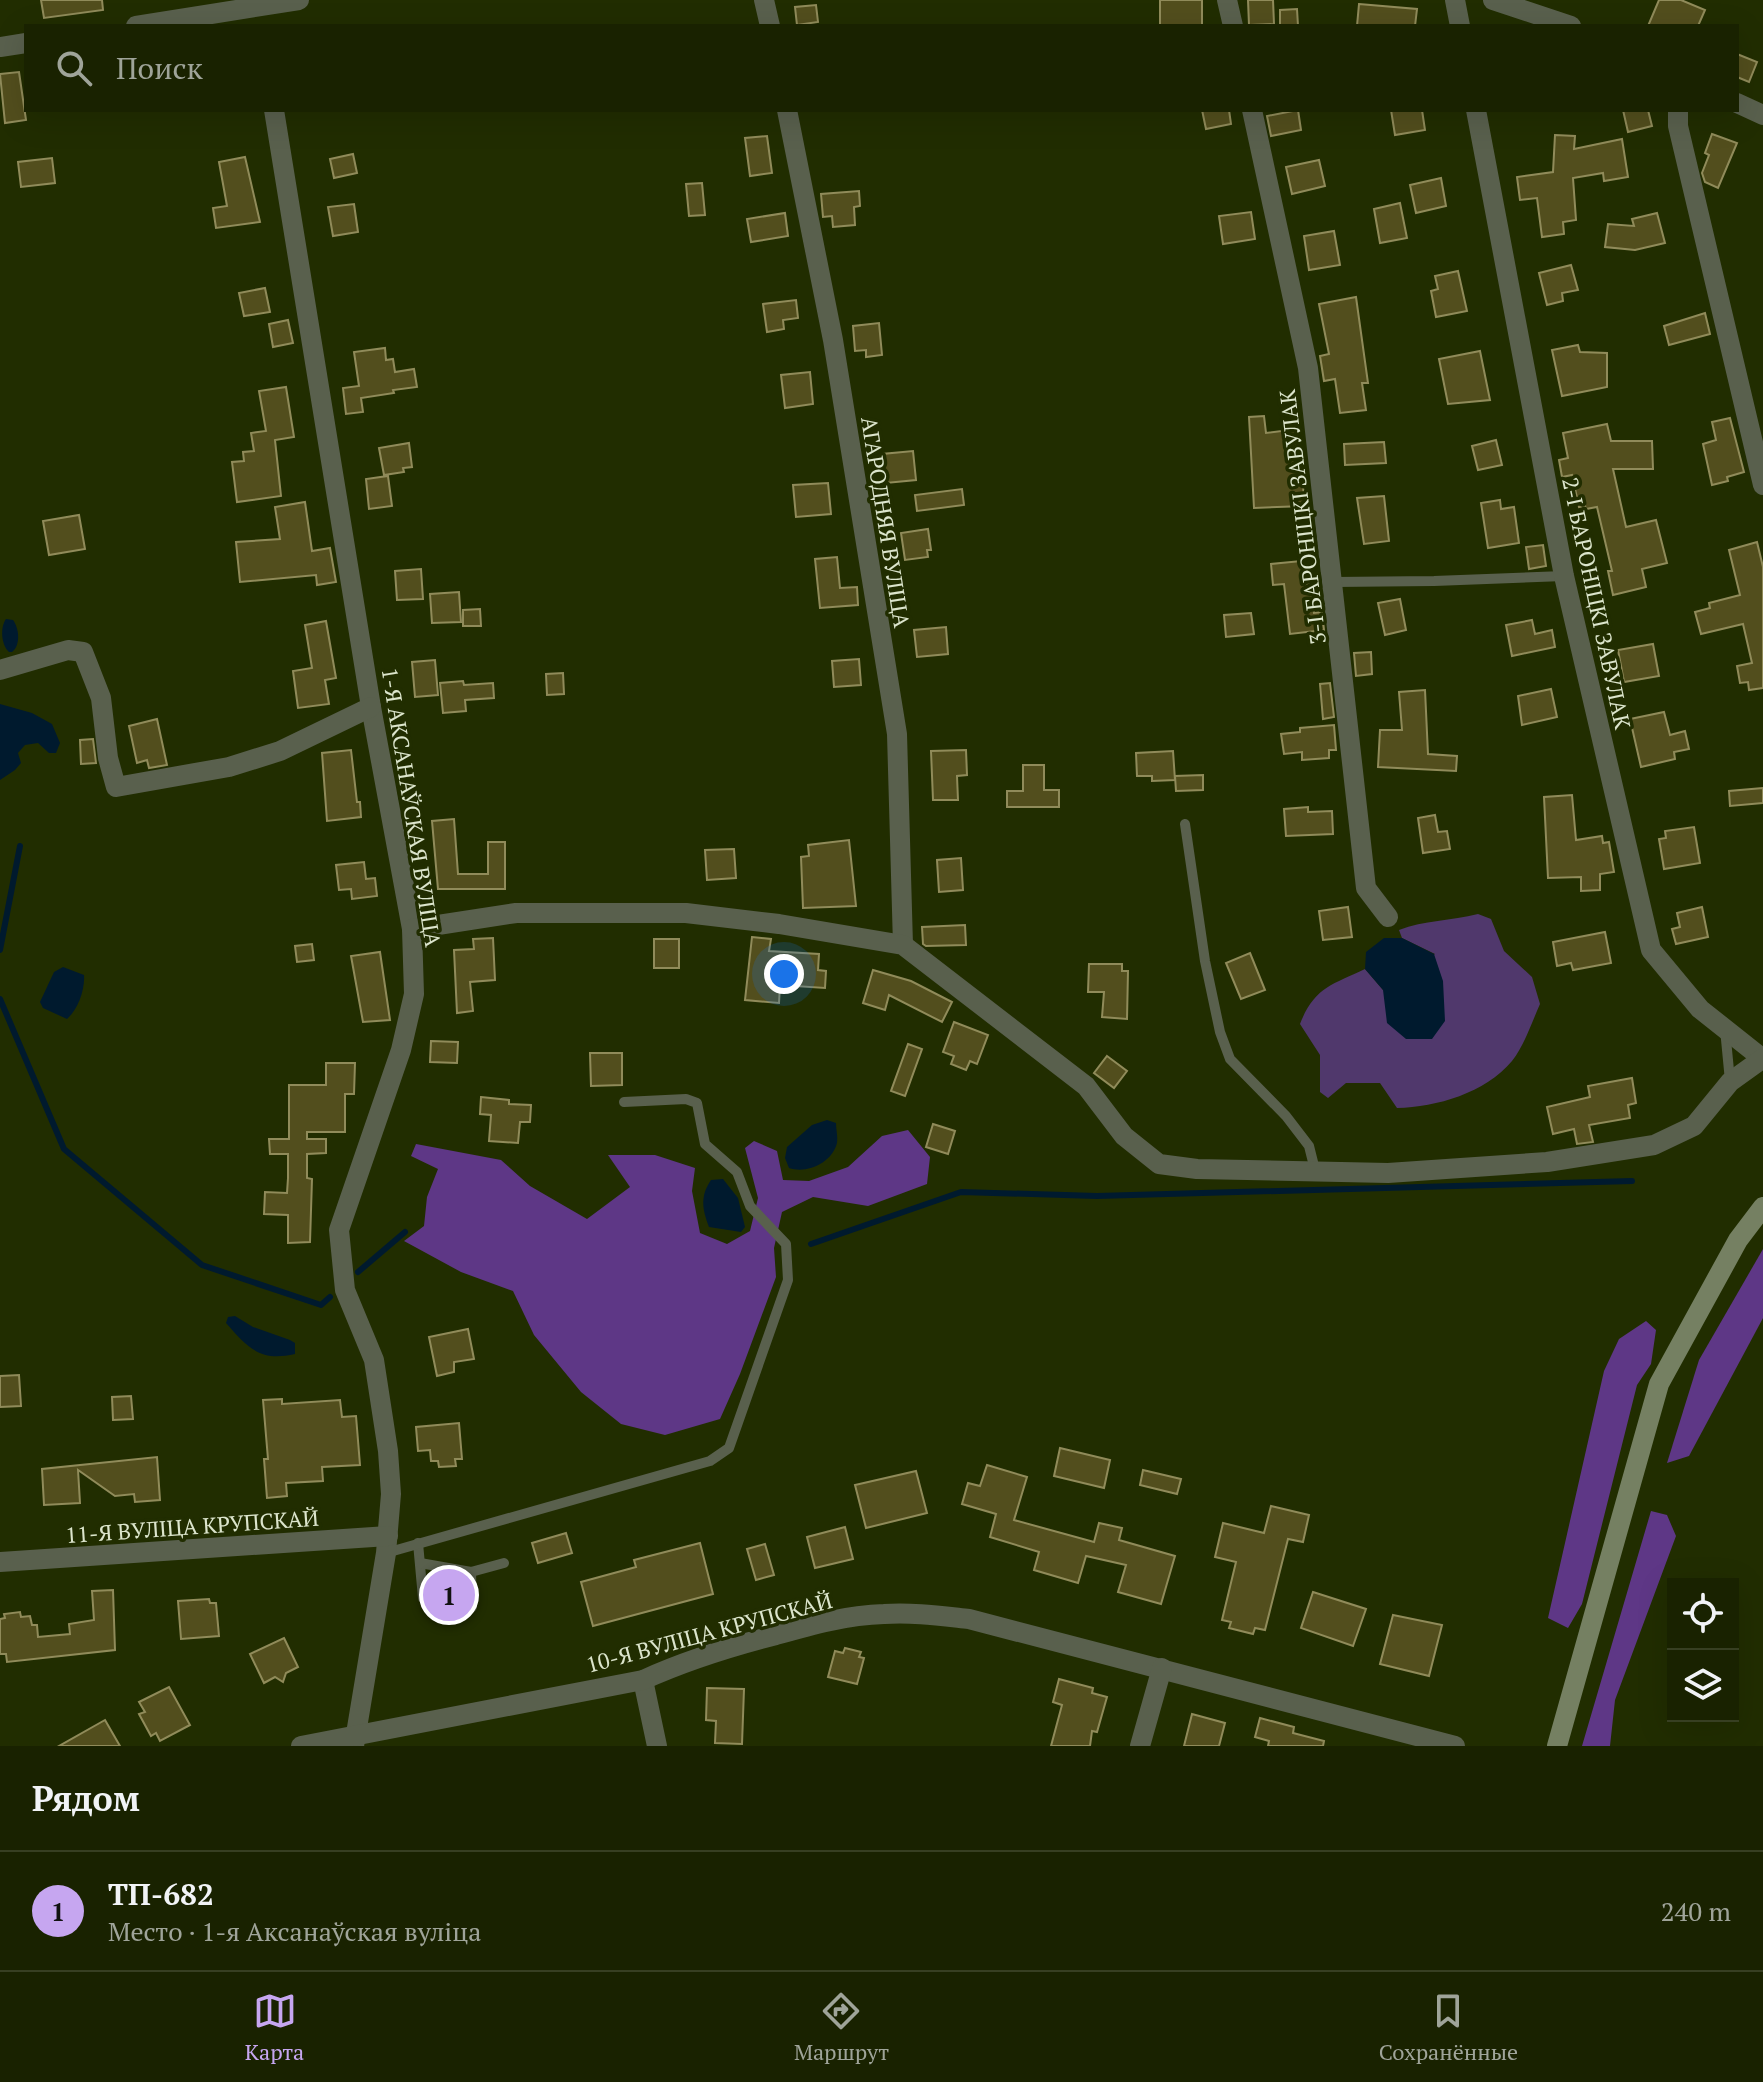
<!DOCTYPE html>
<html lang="ru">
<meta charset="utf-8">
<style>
:root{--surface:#192200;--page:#262f0f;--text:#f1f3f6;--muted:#9fa499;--line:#373f22;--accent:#c6a6f0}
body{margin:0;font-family:"PT Serif",serif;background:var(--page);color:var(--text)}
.controls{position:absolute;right:24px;bottom:24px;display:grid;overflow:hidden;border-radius:0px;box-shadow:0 8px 32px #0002}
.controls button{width:72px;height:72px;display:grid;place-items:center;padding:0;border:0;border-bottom:2px solid var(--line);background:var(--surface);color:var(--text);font:40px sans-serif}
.you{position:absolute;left:784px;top:974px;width:28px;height:28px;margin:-20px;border:6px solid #fff;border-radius:50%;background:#1a73e8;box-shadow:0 0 0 12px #1a73e833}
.badge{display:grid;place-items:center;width:52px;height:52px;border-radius:50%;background:var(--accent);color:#111;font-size:26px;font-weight:700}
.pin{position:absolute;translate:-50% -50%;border:4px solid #fff;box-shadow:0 2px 8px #0006}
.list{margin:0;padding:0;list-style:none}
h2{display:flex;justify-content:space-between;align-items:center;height:104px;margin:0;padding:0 32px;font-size:34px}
h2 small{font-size:26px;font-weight:400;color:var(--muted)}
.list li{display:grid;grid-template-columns:52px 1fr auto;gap:24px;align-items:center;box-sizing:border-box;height:120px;padding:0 32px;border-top:2px solid var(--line)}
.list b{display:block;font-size:30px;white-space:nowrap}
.list p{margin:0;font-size:26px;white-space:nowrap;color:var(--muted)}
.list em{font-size:26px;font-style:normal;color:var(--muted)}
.icon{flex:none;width:44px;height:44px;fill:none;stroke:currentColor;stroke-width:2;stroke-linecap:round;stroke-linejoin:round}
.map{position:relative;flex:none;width:1763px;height:1746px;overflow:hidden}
.search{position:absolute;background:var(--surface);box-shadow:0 8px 32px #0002;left:24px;right:24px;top:24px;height:88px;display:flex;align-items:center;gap:20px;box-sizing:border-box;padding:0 28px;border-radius:0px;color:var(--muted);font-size:30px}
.sheet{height:224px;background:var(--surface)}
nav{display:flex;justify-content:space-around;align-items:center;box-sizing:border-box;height:112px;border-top:2px solid var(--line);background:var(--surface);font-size:22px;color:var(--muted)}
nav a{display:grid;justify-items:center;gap:4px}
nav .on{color:var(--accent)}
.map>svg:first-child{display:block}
</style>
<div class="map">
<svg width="1763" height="1746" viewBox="0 0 1763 1746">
<rect width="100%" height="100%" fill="#212d00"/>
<path fill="#50386c" d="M1478 914 1491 919 1504 951 1532 977 1540 1004C1532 1022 1524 1046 1512 1061 1485 1093 1437 1107 1397 1108L1380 1083H1346L1328 1098 1320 1092V1055L1300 1024C1314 988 1331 985 1365 969L1383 990 1435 954 1402 938 1399 930C1424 920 1451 921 1478 914Z"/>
<g fill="#5e3786">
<path d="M908 1130 930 1157 927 1184 868 1206 813 1197 782 1212 774 1248 776 1277 740 1374 720 1419 665 1435 621 1424 581 1392 534 1335 513 1291 461 1272 404 1241 424 1226 427 1197 438 1169 411 1156 416 1144 501 1160 530 1186 587 1219 630 1187 608 1155H655L695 1168 692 1191 700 1233 727 1244 750 1231 758 1198 745 1148 754 1141 777 1151 783 1180 809 1181 848 1167 882 1136Z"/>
<path d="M1763 1249V1318L1689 1456 1667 1463 1699 1360Z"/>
<path d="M1646 1321 1656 1330 1651 1364 1637 1385 1582 1604 1568 1628 1548 1618 1604 1371 1619 1339Z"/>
<path d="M1651 1511 1667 1515 1676 1536 1615 1700 1610 1746H1582Z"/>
</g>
<g fill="#001a2e">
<path d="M6 619 13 620C19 628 21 645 12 652H9C1 645 0 627 6 619Z"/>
<path d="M0 704 32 713 52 724 60 743 56 753H49L38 743 25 745 18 753 21 763 15 770 0 780Z"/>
<path d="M1384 938H1402L1434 954 1443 981 1445 1021 1432 1039H1406L1387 1023 1383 990 1365 969 1366 952Z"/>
<path d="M63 967 84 975C85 990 78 1009 67 1019L43 1008 40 1002 54 972Z"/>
<path d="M827 1120 836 1123C836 1129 838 1137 837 1143 832 1163 807 1174 789 1168L785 1158 787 1147 812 1125Z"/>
<path d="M723 1179 738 1198 745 1227 741 1232 709 1227C702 1209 700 1196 711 1180Z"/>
<path d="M235 1316 253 1327 290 1340 295 1343V1354C260 1362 248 1348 226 1323L228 1317Z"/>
</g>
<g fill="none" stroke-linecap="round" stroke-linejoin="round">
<g stroke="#001a2e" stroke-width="6">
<path d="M0 950 20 846"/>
<path d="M0 999 64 1149 202 1265 321 1305 330 1297"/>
<path d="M811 1244 961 1192 1097 1196 1632 1181"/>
<path d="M358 1272 405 1232"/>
</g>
</g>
<g fill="#524e1d" stroke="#908b5a" stroke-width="2">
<path d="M41 0H102L103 10 44 18Z"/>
<rect x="1160" y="0" width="42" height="26"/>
<path d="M1248 0H1273L1274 24 1249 25Z"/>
<path d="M1659 0H1681L1705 10 1698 26H1648Z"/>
<path d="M1359 4 1417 9 1415 26H1357Z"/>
<path d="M816 5 818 22 797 25 795 7Z"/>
<path d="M1297 9 1298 26H1280V10Z"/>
<path d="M1737 54 1757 62 1749 82 1737 77Z"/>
<path d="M19 72 26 120 5 123 0 74Z"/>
<path d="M1202 110H1229L1231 124 1206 129Z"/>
<path d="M1298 110 1301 130 1271 136 1267 116Z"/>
<path d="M1391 110H1422L1425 130 1395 135Z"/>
<path d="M1623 110H1648L1652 126 1628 132Z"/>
<path d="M1712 134 1737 143 1718 188 1705 182 1702 173 1709 155 1705 153Z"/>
<path d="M1555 135 1575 136 1574 149 1622 139 1628 177 1604 181 1603 173 1573 178 1576 220 1563 222 1564 234 1542 237 1537 198 1520 200 1517 177 1553 172Z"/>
<path d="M767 136 772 173 750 176 745 138Z"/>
<path d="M353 154 357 173 334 178 330 159Z"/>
<path d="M245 157 260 222 216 228 213 208 227 206 219 162Z"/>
<path d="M52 158 55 183 21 187 18 162Z"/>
<path d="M1319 160 1325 186 1292 194 1286 167Z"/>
<path d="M1441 178 1446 206 1416 213 1410 185Z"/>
<path d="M702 183 705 215 689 216 686 184Z"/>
<path d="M859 191 860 206 854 207 855 225 833 227 832 216 823 217 821 194Z"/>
<path d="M1400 203 1407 238 1380 243 1374 209Z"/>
<path d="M354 204 358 232 333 236 328 207Z"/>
<path d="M1251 212 1255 239 1223 244 1219 216Z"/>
<path d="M785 213 788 236 751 242 747 219Z"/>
<path d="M1657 213 1665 243 1635 250 1605 247 1608 224 1634 226 1632 219Z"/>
<path d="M1334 231 1340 265 1309 270 1304 236Z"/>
<path d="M1571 265 1578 290 1562 293 1563 301 1547 305 1539 273Z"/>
<path d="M1458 271 1467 311 1436 317 1431 291 1438 289 1435 276Z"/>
<path d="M265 288 270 312 244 316 239 293Z"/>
<path d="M1356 297 1368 383H1362L1366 410 1340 413 1335 379 1324 381 1320 356 1329 354 1319 304Z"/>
<path d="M796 300 798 318 783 320 784 329 767 332 763 304Z"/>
<path d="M1705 313 1710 334 1669 345 1664 326Z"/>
<path d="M288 320 293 343 273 347 269 324Z"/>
<path d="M879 323 882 355 866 357V350L855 351 853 326Z"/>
<path d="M1578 345 1580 352 1607 353V387L1562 396 1552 350Z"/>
<path d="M385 348 386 360 393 359 395 372 414 369 417 387 393 390 394 393 361 398 363 412 346 414 343 388 359 386 354 352Z"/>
<path d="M1480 351 1490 400 1448 404 1439 359Z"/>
<path d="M810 372 813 404 785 408 781 375Z"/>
<path d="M286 387 294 437 275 440 281 496 237 502 232 462 244 461 243 452 254 451 251 433 266 431 259 391Z"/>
<path d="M1264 416 1266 433 1297 429 1305 506 1254 508 1249 417Z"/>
<path d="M1730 418 1744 472 1727 477 1728 481 1712 485 1703 444 1716 440 1712 422Z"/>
<path d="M1607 424 1611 441H1652L1653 469H1613L1626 527 1656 520 1667 563 1642 569 1646 587 1613 595 1608 571H1612L1597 507 1586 509 1585 506 1579 507 1572 475 1562 477 1559 460 1568 458 1563 433Z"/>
<path d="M1496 440 1502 465 1478 470 1472 446Z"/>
<path d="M1384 442 1386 463 1345 465 1344 444Z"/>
<path d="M409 443 412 467 403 468 404 472 384 475 379 448Z"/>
<path d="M913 451 916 480 886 483 882 454Z"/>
<path d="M388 476 392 506 369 509 366 479Z"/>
<path d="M828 483 831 514 796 517 793 485Z"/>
<path d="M962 489 964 505 917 511 915 495Z"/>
<path d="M1384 496 1389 541 1364 544 1357 498Z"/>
<path d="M1500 500 1501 509 1514 507 1519 543 1488 548 1481 503Z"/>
<path d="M305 502 312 551 330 548 336 582 317 585 316 575 240 582 236 542 280 539 275 507Z"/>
<path d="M79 515 85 549 49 555 43 521Z"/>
<path d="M928 529 931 550H927L928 557 905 560 901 533Z"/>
<path d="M1757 542 1763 567V688L1749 690 1748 682 1740 683 1737 666 1752 663 1743 624 1701 634 1695 612 1710 608 1709 603 1740 595 1729 550Z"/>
<path d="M1543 545 1546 566 1529 569 1526 547Z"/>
<path d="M837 557 840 588 857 587 858 605 820 608 815 559Z"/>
<path d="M1301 561 1304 584 1310 583 1314 613 1322 612 1324 630 1290 634 1284 584 1273 585 1271 564Z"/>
<path d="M421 569 423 599 397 600 395 571Z"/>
<path d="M459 592 461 622 432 623 430 594Z"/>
<path d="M1400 599 1406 630 1385 635 1378 603Z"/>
<path d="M480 609 481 626H463V610Z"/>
<path d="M1251 613 1254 634 1226 637 1224 615Z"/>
<path d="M1532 620 1535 634 1552 630 1555 647 1512 656 1506 625Z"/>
<path d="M326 621 336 678 325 680 329 704 298 708 293 671 312 668 305 625Z"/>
<path d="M946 627 948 654 917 657 914 630Z"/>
<path d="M1653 644 1659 676 1624 682 1618 650Z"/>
<path d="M1371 652 1372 674 1356 676 1354 653Z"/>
<path d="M859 659 861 685 834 687 832 661Z"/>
<path d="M435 660 438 695 415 697 412 662Z"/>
<path d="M563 673 564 694 547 695 546 674Z"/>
<path d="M463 681 464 685 493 683 494 698 465 700 466 711 443 713 440 683Z"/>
<path d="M1330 683 1334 717 1323 719 1320 684Z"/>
<path d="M1551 689 1557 717 1522 725 1518 696Z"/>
<path d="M1425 690 1428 754 1457 756 1456 771 1378 767 1380 730H1402L1399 692Z"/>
<path d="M1664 712 1670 735 1685 731 1689 749 1674 752 1675 759 1641 767 1630 719Z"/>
<path d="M157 719 167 765 149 768 147 760 137 763 129 726Z"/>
<path d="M1334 725 1336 750H1329V758L1302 760V752L1284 754 1281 734 1300 732V728Z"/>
<path d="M93 739 96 763 81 764 80 740Z"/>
<path d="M351 750 357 802H360L361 817 327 821 322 753Z"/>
<path d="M966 750 967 775 957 776 958 800H933L931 751Z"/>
<path d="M1173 751 1175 780 1152 781V776H1137L1136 753Z"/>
<path d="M1023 765H1044V790H1059V807H1007V791H1023Z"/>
<path d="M1203 775V790L1176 791 1175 776Z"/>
<path d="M1763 788V803L1730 806 1729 791Z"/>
<path d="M1572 795 1576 840 1602 836 1603 843 1609 842 1614 872 1600 874V890L1581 891V877L1548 878 1544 797Z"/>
<path d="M1308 807V812L1332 811 1333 834 1286 836 1284 809Z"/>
<path d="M1435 815 1438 832 1447 831 1450 849 1423 853 1418 818Z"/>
<path d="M454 819 458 874H488V842H505V889H438L432 821Z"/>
<path d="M1694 827 1700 863 1664 869 1659 839 1666 838 1665 831Z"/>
<path d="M849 840 856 906 803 908 801 857 809 856 808 845Z"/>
<path d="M734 849 736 878 707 880 705 850Z"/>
<path d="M961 858 963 890 939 892 937 860Z"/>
<path d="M364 862 366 879 375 878 377 896 352 899 351 889 339 890 336 865Z"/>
<path d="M1348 907 1352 937 1323 940 1319 911Z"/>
<path d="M1702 907 1708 937 1676 944 1672 929 1680 927 1677 913Z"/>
<path d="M965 925 966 945 926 946 923 944 922 927Z"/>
<path d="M1605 932 1611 963 1573 970 1571 963 1557 966 1553 942Z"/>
<path d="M752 937 771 939 769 951 819 954 818 970 826 971 825 988 780 985 779 1003 745 1000Z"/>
<path d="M493 938 495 980 470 982 473 1011 457 1013 454 950 474 949 473 939Z"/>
<rect x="654" y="939" width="25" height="29"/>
<path d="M312 944 314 960 297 962 295 946Z"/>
<path d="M380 952 390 1020 363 1022 351 956Z"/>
<path d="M1250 953 1265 990 1241 999 1226 963Z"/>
<path d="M1089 964H1122V971H1128L1127 1019 1102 1017 1104 992H1088Z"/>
<path d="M873 970 911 981 952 1002 942 1022 889 995 885 1010 863 1003Z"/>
<path d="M954 1022 988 1035 977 1064 970 1061 966 1070 951 1064 954 1056 943 1052Z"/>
<path d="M431 1041 458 1042 457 1063 430 1062Z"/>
<path d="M908 1044 922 1049 905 1096 891 1091Z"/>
<path d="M590 1053H622V1085L591 1086Z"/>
<path d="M1107 1056 1127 1071 1114 1088 1094 1073Z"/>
<path d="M326 1063H355L354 1094H345V1132H307V1139H326V1153L307 1154V1178L312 1179 310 1242 288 1243V1215L264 1214 265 1192 287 1193 288 1178V1154H270L269 1139H289V1085H326Z"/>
<path d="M1632 1078 1636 1103 1628 1105 1630 1118 1589 1125 1593 1142 1577 1144 1574 1129 1553 1134 1547 1107 1590 1097 1588 1086Z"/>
<path d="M481 1097 509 1100V1104L531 1105 530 1122H520L518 1143 489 1141 491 1115 480 1114Z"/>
<path d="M933 1124 955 1131 948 1154 926 1147Z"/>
<path d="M468 1329 474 1359 454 1362V1372L437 1376 429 1337Z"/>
<path d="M19 1375 21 1406 0 1407V1376Z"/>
<path d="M131 1396 133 1419 113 1420 112 1397Z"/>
<path d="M282 1399V1404L340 1400 342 1417 356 1416 360 1465 322 1467 323 1481 286 1483 287 1496 267 1498 264 1459H268L263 1400Z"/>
<path d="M459 1423 462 1459H455L456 1466 439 1467 438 1461H431L430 1450 418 1451 416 1427Z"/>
<path d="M1060 1448 1110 1460 1104 1488 1054 1476Z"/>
<path d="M157 1457 160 1500 135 1502 134 1494 115 1496 78 1470 80 1503 44 1505 42 1469Z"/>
<path d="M987 1465 1027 1477 1014 1520 1094 1542 1099 1523 1122 1528 1119 1540 1175 1556 1161 1604 1118 1592 1126 1565 1086 1556 1078 1583 1034 1570 1039 1552 990 1537 996 1514 962 1504 968 1483 980 1486Z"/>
<path d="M1143 1470 1181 1479 1177 1494 1140 1485Z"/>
<path d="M916 1471 927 1513 866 1528 855 1485Z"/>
<path d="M1271 1506 1309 1515 1303 1542 1288 1539 1265 1630 1255 1628 1253 1634 1229 1628 1231 1622 1222 1620 1236 1562 1215 1557 1223 1523 1264 1533Z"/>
<path d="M845 1527 853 1559 815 1568 807 1537Z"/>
<path d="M566 1533 572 1553 538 1563 532 1543Z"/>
<path d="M700 1543 713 1594 593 1626 581 1582 636 1567 634 1560Z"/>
<path d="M765 1544 774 1575 756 1580 747 1549Z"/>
<path d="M439 1583 461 1585 459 1607 437 1605Z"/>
<path d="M113 1590 115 1650 7 1662 6 1654H0V1619L5 1618 4 1614 20 1612 21 1617 30 1616 32 1625H37L38 1637 70 1634 69 1624 94 1620 92 1591Z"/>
<path d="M1313 1592 1366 1609 1353 1646 1301 1628Z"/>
<path d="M209 1599 210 1603H216L219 1636 181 1639 178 1601Z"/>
<path d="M1393 1615 1442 1625 1429 1676 1380 1664Z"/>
<path d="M284 1638 298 1667 286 1673 283 1682 275 1677 264 1683 250 1654Z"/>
<path d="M845 1648 861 1652 859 1657 864 1658 857 1684 828 1677 835 1651 843 1653Z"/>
<path d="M1059 1679 1093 1688 1092 1693 1107 1697 1097 1732 1092 1731 1090 1746H1051L1062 1705 1053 1702Z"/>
<path d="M169 1687 190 1725 160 1741 156 1733 151 1736 139 1714 145 1712 139 1702Z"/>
<path d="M707 1688 744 1689 742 1744 715 1743 716 1721 706 1720Z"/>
<path d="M1192 1714 1225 1723 1219 1746H1184Z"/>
<path d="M1260 1718 1294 1727 1293 1733 1324 1741 1323 1746H1268L1269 1741 1255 1737Z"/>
<path d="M105 1720 120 1746H59Z"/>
</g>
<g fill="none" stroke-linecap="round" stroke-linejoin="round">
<g stroke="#59604d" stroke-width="10">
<path d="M1334 582 1434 581 1564 576"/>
<path d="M1185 824 1205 961 1220 1032 1230 1059 1286 1116 1309 1146 1315 1170"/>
<path d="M1725 1029 1730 1081"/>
<path d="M418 1543 423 1598"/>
<path d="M386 1553 710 1461 729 1448 788 1280 786 1244 750 1206 737 1172 705 1144 697 1103 686 1099 624 1102"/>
<path d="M420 1563 471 1572 504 1563"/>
<path d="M471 1572 472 1607"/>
</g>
<g stroke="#59604d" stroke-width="20">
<path d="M764 0 770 26"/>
<path d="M1227 0 1233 26"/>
<path d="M1455 0 1460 26"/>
<path d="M1493 0 1571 26"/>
<path d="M136 26 299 0"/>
<path d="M0 47 26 43"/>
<path d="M1737 103 1763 115"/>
<path d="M274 110 371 707 412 929 414 994 401 1050 339 1230 345 1290 374 1360 388 1451 391 1494 386 1553 354 1746"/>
<path d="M787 110 833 340 897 734 903 945"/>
<path d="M1252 110 1308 368 1366 888 1388 917"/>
<path d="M1476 110 1564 576 1651 950 1700 1009 1763 1059"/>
<path d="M1678 110V126L1763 485"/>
<path d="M0 670 68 650 83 652 101 698 108 758 116 787 229 767 280 751 371 707"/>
<path d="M412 929 516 913H686L779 924 903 945 1086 1086 1124 1136 1159 1164 1197 1169 1388 1173 1547 1162 1654 1145 1694 1126 1730 1082 1762 1059"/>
<path d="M0 1562 388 1536"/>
<path d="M643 1680 657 1746"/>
<path d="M301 1746 643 1680C687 1660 729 1647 776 1635 811 1625 847 1615 884 1614 912 1612 941 1616 969 1619L1455 1746"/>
<path d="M1140 1746 1162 1668"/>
</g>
<path stroke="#758062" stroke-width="20" d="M1557 1746 1659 1384 1738 1240 1763 1207"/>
</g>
<g text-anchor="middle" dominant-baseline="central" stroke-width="7" stroke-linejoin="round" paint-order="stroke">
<g font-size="22" fill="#dce5cc" stroke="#212d00">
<text transform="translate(1302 517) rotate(-97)">3-І БАРОНІЦКІ ЗАВУЛАК</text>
<text transform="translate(886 522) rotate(81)">АГАРОДНЯЯ ВУЛІЦА</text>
<text transform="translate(1597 603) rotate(78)">2-І БАРОНІЦКІ ЗАВУЛАК</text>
<text transform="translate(412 807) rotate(81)">1-Я АКСАНАЎСКАЯ ВУЛІЦА</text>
<text transform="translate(192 1526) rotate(-4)">11-Я ВУЛІЦА КРУПСКАЙ</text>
<text transform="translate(709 1632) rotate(-15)">10-Я ВУЛІЦА КРУПСКАЙ</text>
</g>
</g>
</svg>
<div class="controls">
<button><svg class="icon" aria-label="locate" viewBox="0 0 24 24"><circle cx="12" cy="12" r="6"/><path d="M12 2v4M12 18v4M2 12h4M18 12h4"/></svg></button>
<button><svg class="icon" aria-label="layers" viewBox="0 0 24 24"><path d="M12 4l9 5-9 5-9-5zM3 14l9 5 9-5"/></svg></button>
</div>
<div class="you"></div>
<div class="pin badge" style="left:449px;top:1595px">1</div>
<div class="search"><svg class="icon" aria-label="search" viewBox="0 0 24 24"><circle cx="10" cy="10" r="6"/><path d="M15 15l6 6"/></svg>Поиск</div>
</div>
<section class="sheet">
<h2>Рядом<small></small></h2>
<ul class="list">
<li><span class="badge">1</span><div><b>ТП-682</b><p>Место · 1-я Аксанаўская вуліца</p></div><em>240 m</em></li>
</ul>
</section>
<nav>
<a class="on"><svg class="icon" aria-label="map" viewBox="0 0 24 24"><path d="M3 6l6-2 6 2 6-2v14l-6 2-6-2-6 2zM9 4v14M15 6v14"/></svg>Карта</a>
<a><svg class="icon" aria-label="directions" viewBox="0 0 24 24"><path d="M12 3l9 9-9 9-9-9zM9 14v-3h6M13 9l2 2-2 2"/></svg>Маршрут</a>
<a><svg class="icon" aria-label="saved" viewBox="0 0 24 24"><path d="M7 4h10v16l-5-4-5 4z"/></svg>Сохранённые</a>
</nav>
